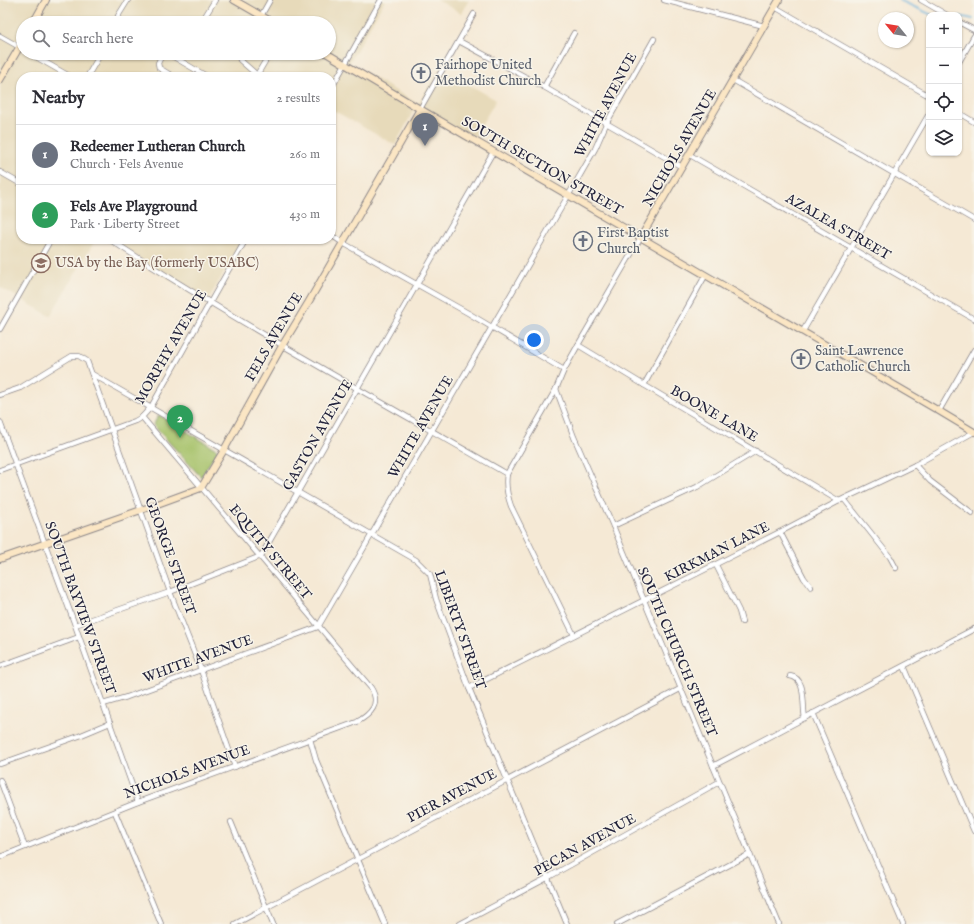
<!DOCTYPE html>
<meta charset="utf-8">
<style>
:root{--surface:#fff;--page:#f7f7f7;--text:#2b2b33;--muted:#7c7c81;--line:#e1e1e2;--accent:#d1495b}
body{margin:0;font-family:"IM FELL English",serif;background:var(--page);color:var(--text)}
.controls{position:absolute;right:12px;top:12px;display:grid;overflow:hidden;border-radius:8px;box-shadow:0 1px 3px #0004}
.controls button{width:36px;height:36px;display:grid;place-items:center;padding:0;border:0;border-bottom:1px solid var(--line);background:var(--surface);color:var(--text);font:20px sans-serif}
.compass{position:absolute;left:878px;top:12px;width:36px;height:36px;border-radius:50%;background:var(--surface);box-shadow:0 1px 3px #0004;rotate:300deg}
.you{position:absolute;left:534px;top:340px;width:14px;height:14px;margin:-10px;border:3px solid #fff;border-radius:50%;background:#1a73e8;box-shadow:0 0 0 6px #1a73e833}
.badge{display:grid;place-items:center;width:26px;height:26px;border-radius:50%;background:var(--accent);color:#fff;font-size:13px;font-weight:700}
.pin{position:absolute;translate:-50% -33px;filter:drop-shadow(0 1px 2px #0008)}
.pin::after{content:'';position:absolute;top:21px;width:14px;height:12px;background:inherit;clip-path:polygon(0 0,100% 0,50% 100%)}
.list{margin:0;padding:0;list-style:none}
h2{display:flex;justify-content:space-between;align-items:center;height:52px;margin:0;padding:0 16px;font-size:17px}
h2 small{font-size:13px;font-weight:400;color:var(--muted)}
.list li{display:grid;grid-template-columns:26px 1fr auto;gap:12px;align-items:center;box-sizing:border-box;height:60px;padding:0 16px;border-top:1px solid var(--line)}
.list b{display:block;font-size:15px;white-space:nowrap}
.list p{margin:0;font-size:13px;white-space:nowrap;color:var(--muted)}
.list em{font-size:13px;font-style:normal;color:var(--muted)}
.icon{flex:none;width:22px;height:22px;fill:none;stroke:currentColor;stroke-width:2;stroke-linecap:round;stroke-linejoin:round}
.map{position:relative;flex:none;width:974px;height:924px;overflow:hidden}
.search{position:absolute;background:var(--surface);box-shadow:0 1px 3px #0004;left:16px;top:16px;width:320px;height:44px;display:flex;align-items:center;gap:10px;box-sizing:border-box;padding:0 14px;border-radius:22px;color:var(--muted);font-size:15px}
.panel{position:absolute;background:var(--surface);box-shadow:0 1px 3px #0004;left:16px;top:72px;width:320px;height:172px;border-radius:16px}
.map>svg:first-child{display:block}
</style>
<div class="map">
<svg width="974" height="924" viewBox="0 0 974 924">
<rect width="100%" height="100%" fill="#f7f3e8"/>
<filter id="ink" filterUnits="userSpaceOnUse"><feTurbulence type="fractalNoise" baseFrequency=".025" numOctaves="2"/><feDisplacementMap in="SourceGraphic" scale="8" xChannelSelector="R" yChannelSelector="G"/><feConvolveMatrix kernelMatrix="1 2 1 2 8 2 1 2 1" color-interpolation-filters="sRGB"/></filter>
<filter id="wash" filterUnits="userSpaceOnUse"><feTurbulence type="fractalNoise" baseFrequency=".012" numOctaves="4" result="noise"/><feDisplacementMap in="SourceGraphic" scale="16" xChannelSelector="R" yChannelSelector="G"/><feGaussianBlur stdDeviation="0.9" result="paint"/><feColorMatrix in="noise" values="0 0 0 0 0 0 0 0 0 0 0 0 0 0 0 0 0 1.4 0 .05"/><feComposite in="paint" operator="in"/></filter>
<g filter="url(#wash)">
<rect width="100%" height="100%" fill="#f5e9d5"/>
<g fill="#e7daba" fill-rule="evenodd">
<path d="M0 0H385L349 63 418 104 440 68 496 100 471 142 414 110 395 145 331 109V77H21V239H96L50 316 0 287ZM23 23H329V53H23Z"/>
<path d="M437 0H469L461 13Z"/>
<path d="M105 239H243L206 304 137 257Z"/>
</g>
<path fill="#a5c167" stroke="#647251" d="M159 415 218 450 201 477 153 425Z"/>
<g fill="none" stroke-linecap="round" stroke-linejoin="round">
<g stroke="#66b2df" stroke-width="1.5">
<path d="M899 0 932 15"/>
<path d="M959 16 973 19"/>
</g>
</g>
</g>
<g filter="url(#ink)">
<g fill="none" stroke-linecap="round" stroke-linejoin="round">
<defs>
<g id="street">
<path d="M664 0 764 26"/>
<path d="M921 0 947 15"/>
<path d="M775 7 929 96"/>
<path d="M261 16 270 0"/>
<path d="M959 22 974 30"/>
<path d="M117 23 118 16 128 0"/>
<path d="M201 23 215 0"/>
<path d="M0 36 23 49"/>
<path d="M459 41 544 87 682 167"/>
<path d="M29 53 71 77"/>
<path d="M163 53 158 63 159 68 174 77"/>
<path d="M167 53 208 77"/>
<path d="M180 60 184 53"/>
<path d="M240 60 257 75 270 53"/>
<path d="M959 62 974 36"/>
<path d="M87 77 101 53"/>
<path d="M733 80 974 220"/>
<path d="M544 87 574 33"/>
<path d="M331 89 381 0"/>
<path d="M420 109 474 14"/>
<path d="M959 113 974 122"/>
<path d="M690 155 974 319"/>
<path d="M0 172 21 184"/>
<path d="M331 235 343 243 468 313 564 370"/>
<path d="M109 239C238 323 373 397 507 474"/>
<path d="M0 329 51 239"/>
<path d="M803 331 929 114"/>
<path d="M578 345 644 385 839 501"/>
<path d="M92 374 416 560 430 574 436 599 469 688 567 924"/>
<path d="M644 385 705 276"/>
<path d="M556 389 574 437 613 526 779 924"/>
<path d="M0 395 20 388 72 356H79L87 361 112 430 170 592 201 670 235 767"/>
<path d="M939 411 974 350"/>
<path d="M0 422 75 625 138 802"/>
<path d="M915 465 930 481 972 513"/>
<path d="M0 470 135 421 142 417 151 407 246 239"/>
<path d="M844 499 890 557 896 568"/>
<path d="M613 526 697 487 756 451"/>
<path d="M780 532 804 578 811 587"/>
<path d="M716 565 739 611 742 622"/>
<path d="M75 625 170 592 261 556 493 152"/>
<path d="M574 635 511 506C507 495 505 486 507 474L556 389 564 370 578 345 641 237"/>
<path d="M0 666 79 637"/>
<path d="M904 666 974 831"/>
<path d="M790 676C807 678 802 705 805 718"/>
<path d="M469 688 780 532 839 501 915 465 974 432"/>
<path d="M103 704 127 697 318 627 572 189 595 149 606 124 654 39"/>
<path d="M813 713 903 924"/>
<path d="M310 739 316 760 385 924"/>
<path d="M0 764 79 736 110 723"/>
<path d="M713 766 974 629"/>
<path d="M0 780 25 847"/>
<path d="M115 812 161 924"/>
<path d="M231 822 273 924"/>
<path d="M0 857 138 802 357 722C371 714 381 704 371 688L142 417"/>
<path d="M235 924 680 689"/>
<path d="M460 924 547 878 719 782"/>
<path d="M617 924 750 854"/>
</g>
<g id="secondary">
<path d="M234 0 274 23"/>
<path d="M33 23 46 0"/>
<path d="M326 53 420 109 939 411 974 432"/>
<path d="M0 80 23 41"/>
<path d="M641 237 779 0"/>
<path d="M0 559 141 510 201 488 224 450 282 346 308 303 420 109"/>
</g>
</defs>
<use href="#street" stroke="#8c8688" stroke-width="6"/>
<use href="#secondary" stroke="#8c8688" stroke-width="8"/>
<use href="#street" stroke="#fff" stroke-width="4.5"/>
<use href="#secondary" stroke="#fbe6c4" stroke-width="6"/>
</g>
</g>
<defs>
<symbol id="church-ring" viewBox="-11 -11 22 22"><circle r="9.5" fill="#f7f3e8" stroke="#6b7280" stroke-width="1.5"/><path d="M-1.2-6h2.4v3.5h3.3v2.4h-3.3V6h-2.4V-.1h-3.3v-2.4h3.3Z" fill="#6b7280"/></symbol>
<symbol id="university-ring" viewBox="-11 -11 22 22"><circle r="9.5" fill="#f7f3e8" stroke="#8d6e63" stroke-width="1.5"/><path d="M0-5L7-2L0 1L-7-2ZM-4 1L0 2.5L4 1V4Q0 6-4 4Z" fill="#8d6e63"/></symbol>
</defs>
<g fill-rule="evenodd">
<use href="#church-ring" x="410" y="62" width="22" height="22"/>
<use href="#church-ring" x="572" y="230" width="22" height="22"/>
<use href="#university-ring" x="30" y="252" width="22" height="22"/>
<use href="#church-ring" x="790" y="348" width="22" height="22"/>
</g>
<g text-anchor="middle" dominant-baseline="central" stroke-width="3" stroke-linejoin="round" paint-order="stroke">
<g font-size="14" fill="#5b616d" stroke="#f7f3e8" text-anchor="start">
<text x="435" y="65">Fairhope United<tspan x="435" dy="16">Methodist Church</tspan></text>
<text x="597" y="233">First Baptist<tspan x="597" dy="16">Church</tspan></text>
<text x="815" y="351">Saint Lawrence<tspan x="815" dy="16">Catholic Church</tspan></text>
</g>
<g font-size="14" fill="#22223b" stroke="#f7f3e8">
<text transform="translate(606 105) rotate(-62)">WHITE AVENUE</text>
<text transform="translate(680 148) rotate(-60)">NICHOLS AVENUE</text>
<text transform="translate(542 166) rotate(30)">SOUTH SECTION STREET</text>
<text transform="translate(838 227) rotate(30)">AZALEA STREET</text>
<text transform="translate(274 337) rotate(-60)">FELS AVENUE</text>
<text transform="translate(171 347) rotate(-60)">MORPHY AVENUE</text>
<text transform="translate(714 414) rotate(30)">BOONE LANE</text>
<text transform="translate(421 427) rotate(-60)">WHITE AVENUE</text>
<text transform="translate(318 435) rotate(-60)">GASTON AVENUE</text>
<text transform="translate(270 552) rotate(50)">EQUITY STREET</text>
<text transform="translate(717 552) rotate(-27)">KIRKMAN LANE</text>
<text transform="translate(170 556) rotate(70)">GEORGE STREET</text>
<text transform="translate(80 608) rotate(70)">SOUTH BAYVIEW STREET</text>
<text transform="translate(460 630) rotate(70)">LIBERTY STREET</text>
<text transform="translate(677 652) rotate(67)">SOUTH CHURCH STREET</text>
<text transform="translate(198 659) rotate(-20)">WHITE AVENUE</text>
<text transform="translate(187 772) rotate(-20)">NICHOLS AVENUE</text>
<text transform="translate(452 796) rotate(-28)">PIER AVENUE</text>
<text transform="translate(585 845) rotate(-29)">PECAN AVENUE</text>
</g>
<g font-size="14" fill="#785e54" stroke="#f7f3e8" text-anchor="start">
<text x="55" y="263">USA by the Bay (formerly USABC)</text>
</g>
</g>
</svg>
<div class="controls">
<button>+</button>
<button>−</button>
<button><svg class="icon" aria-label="locate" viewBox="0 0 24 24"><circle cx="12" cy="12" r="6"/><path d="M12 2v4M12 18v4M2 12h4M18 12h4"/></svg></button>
<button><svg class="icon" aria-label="layers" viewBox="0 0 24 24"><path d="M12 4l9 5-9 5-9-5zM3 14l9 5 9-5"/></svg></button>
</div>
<svg class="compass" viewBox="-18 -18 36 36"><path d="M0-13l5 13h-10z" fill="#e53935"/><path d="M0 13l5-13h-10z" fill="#7c7c81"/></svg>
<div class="you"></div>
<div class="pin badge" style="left:425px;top:146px;background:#6b7280">1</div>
<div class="pin badge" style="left:180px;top:438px;background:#2e9e5b">2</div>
<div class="search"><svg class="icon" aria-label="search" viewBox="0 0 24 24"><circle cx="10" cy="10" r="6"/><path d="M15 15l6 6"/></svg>Search here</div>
<section class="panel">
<h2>Nearby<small>2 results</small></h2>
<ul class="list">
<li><span class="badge" style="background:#6b7280">1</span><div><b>Redeemer Lutheran Church</b><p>Church · Fels Avenue</p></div><em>260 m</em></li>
<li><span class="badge" style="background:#2e9e5b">2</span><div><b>Fels Ave Playground</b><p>Park · Liberty Street</p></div><em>430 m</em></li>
</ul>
</section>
</div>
